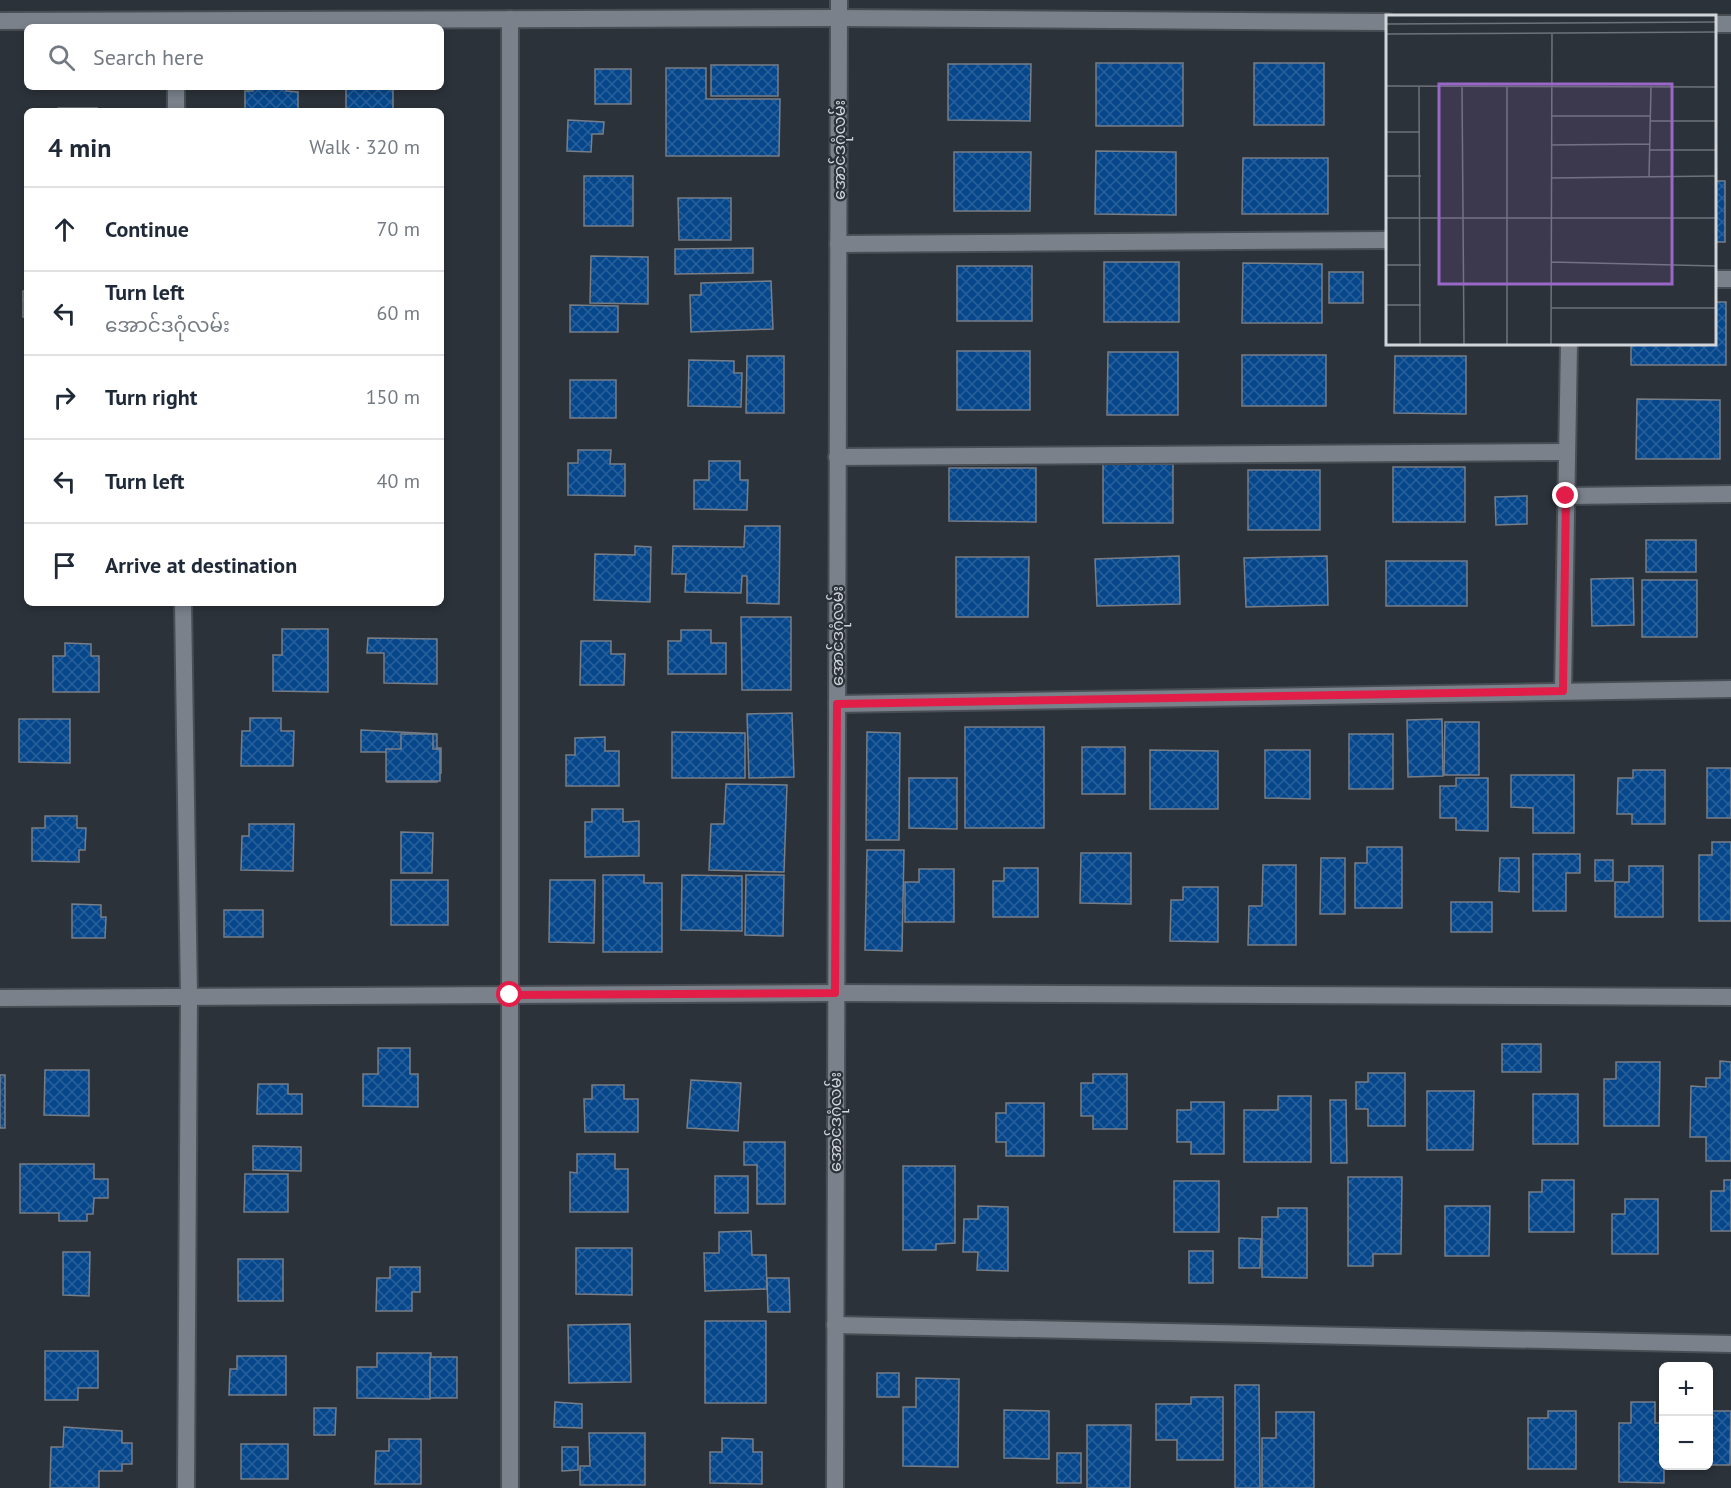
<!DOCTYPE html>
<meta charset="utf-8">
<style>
:root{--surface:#fff;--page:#f2f2f3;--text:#1f2937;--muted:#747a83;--line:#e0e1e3}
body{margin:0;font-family:"PT Sans","Noto Sans Myanmar",sans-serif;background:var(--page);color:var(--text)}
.controls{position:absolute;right:18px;bottom:18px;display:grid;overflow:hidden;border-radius:9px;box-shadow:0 3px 9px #0003}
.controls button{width:54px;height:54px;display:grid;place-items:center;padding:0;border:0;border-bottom:2px solid var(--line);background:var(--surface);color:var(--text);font:30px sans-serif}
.stop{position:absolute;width:18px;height:18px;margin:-14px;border:4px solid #e11d48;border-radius:50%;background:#fff}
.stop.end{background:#e11d48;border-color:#fff;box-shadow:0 2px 6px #0008}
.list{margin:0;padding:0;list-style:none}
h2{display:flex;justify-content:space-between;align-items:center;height:78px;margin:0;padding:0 24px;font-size:26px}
h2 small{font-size:20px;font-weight:400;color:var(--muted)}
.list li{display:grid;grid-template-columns:39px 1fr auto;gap:18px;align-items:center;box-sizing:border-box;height:84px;padding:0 24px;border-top:2px solid var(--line)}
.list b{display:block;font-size:22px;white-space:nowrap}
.list p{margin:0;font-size:20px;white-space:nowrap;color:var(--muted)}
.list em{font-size:20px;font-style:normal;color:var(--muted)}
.icon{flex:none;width:33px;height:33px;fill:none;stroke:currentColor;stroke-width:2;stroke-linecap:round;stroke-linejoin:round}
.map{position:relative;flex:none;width:1731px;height:1488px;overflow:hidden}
.search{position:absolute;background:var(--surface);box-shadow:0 3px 9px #0003;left:24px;top:24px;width:420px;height:66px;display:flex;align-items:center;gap:15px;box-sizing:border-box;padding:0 21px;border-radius:9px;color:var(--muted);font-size:22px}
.panel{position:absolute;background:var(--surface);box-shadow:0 3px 9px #0003;left:24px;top:108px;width:420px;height:498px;border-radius:9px}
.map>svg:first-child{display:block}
</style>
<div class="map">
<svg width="1731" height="1488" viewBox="0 0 1731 1488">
<defs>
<pattern id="building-cross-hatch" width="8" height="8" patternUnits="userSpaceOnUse" patternTransform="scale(1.5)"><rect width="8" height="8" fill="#06468b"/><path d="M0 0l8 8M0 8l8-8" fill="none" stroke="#29609b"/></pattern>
</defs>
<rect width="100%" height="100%" fill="#2c323a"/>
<g fill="url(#building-cross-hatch)" stroke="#777e87" stroke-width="1.5">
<rect x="1096" y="63" width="87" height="63"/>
<rect x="1254" y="63" width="70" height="62"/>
<path d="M948 64H1031L1030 121 948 120Z"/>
<rect x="711" y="65" width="67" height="31"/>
<path d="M666 68H706V99H780L779 156H666Z"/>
<rect x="595" y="69" width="36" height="35"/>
<path d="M253 87H286V91L298 92V111H245V91H253Z"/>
<rect x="346" y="87" width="47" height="24"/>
<rect x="58" y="108" width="39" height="3"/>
<path d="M568 120 604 122 603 134H592L591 152 567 151Z"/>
<path d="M1096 151 1176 152V215L1095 214Z"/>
<path d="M954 152H1031L1030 211H954Z"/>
<path d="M1243 158H1328V214H1242Z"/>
<rect x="584" y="176" width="49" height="50"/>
<rect x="1714" y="181" width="11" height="61"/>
<path d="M678 198H731V240H679Z"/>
<path d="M753 248V273L675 274V249Z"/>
<path d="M591 256 648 257V304L590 303Z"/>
<rect x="1104" y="262" width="75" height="60"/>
<path d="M1243 263 1322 264V323H1242Z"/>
<rect x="957" y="266" width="75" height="55"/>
<rect x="1329" y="272" width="34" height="31"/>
<path d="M771 281 773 329 691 332 690 295H701V283Z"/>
<rect x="23" y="291" width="4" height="26"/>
<path d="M1714 302H1726V365H1631V344H1714Z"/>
<path d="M570 305 618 306V332H570Z"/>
<rect x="957" y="351" width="73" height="59"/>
<path d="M1108 352H1178V415H1107Z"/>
<rect x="1242" y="355" width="84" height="51"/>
<path d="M747 356H784V413H746Z"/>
<path d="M1395 356H1466V414L1394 413Z"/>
<path d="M689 360 734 361V373H742L741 407 688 406Z"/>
<rect x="570" y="380" width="46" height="38"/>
<path d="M1637 399 1720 400V459H1636Z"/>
<path d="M578 450H611L610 464H625V496L568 495V463H578Z"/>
<path d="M709 461H740V480H748L747 510 694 509V480H709Z"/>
<rect x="1103" y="464" width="70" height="59"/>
<rect x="1393" y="467" width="72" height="55"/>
<path d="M949 468H1036V522L949 521Z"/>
<rect x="1248" y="470" width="72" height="60"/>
<path d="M1527 496V524L1496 525 1495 497Z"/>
<path d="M745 526H780L779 604 747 603V576H742L741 593 685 592 686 574H672L673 546 744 547Z"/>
<rect x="1646" y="540" width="50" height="32"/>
<path d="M635 546 651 547 650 602 594 600 595 554 635 555Z"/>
<path d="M1179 556 1180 604 1097 606 1095 559Z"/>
<path d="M1327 556 1328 605 1246 607 1244 558Z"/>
<path d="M956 557H1029L1028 617H956Z"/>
<rect x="1386" y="561" width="81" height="45"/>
<path d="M1633 578 1634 625 1592 626 1591 579Z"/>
<rect x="1642" y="580" width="55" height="57"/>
<path d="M741 617H791V690H742Z"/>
<path d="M282 629H328V692L273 691V655H282Z"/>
<path d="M681 630H711V643H726V674H668V641H681Z"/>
<path d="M368 638 437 639V684L384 683V653H367Z"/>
<path d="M581 641H611V654H625L624 685H580Z"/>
<path d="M65 643 91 644V656H99V692H53V656H65Z"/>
<path d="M792 713 794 777 749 778 747 714Z"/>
<path d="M250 718H281V731H294L293 766H241L242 731H250Z"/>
<path d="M19 719H70V763L19 762Z"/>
<path d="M1442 719 1443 776 1408 777 1407 720Z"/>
<path d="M1445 722H1479V775H1444Z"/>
<rect x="965" y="727" width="79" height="101"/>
<path d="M361 730 437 734V748H441V773H437V782H387V752H361Z"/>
<path d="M672 732 745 733V778H672Z"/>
<path d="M867 732 900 733 899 840H866Z"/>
<path d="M401 734H433V749H440V781H386V749H401Z"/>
<rect x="1349" y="734" width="44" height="55"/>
<path d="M605 737V751H619V786H566V755H575V738Z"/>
<rect x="1082" y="747" width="43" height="47"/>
<path d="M1150 750 1218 751V809H1150Z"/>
<path d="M1265 750H1310V799L1265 798Z"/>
<rect x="1707" y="768" width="24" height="50"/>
<path d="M1633 770H1665V824H1632V814H1617L1618 778H1633Z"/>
<path d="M1511 775H1574V833H1533V808L1511 807Z"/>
<path d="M909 778H957V829L909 828Z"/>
<path d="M1456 778H1488V831L1456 830V818H1440V786H1456Z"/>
<path d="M726 784 787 785 784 872 709 870 711 824H724Z"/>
<path d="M592 809H623V822L639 821V856L585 857V822H592Z"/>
<path d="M45 816H77V828H86L85 850H79V862L32 861V828H45Z"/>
<path d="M249 824H294L293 871 241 870 242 836H249Z"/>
<path d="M401 832 433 833 432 873H401Z"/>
<path d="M1712 842H1731V921H1699V855H1712Z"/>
<path d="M1367 847H1402V908H1355V863H1367Z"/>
<path d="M867 850H904L902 951 865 950Z"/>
<path d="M1081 853H1131V904L1080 903Z"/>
<path d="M1533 854H1580V873H1566V911H1533Z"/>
<path d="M1321 858H1345V914H1320Z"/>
<path d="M1500 858H1519V892L1499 891Z"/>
<rect x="1595" y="860" width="18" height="21"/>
<path d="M1263 865H1296V945H1248L1249 906H1262Z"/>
<path d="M1629 866H1663V917H1615V882H1629Z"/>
<path d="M1004 868H1038V917H993V881H1004Z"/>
<path d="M919 869H954V922H905V882H919Z"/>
<path d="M603 875H644V883H662V952H603Z"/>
<path d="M682 875 742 876V931L681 930Z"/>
<path d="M746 875H784L783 936 745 935Z"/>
<rect x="391" y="880" width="57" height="45"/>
<path d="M550 880H595L594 943 549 942Z"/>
<path d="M1183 887H1218V942L1170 941 1171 900H1183Z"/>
<rect x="1451" y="902" width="41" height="30"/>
<path d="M72 904 101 905V917H106L105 938H72Z"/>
<rect x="224" y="910" width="39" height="27"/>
<rect x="1502" y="1044" width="39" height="28"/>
<path d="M378 1048H410V1074H418V1107L363 1106V1074H378Z"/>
<path d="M1720 1061 1731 1062V1161H1706V1137H1690L1691 1086 1706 1087V1078H1720Z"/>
<path d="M1616 1062H1660L1659 1126H1604V1079H1616Z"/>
<path d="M45 1070H89V1116L44 1115Z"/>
<path d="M1368 1073H1405V1126H1368V1109H1356V1082H1368Z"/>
<path d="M1093 1074H1127V1129H1093V1116H1081V1083H1093Z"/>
<rect x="0" y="1075" width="5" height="53"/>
<path d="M691 1080 741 1083 738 1131 687 1128Z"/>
<path d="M258 1084H288V1094H302V1114H257Z"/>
<path d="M592 1085H624V1099H638V1132H585L584 1099H592Z"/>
<path d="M1427 1091H1474L1473 1150H1427Z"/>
<rect x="1533" y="1094" width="45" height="50"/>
<path d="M1278 1096H1311V1162H1244V1110H1278Z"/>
<path d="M1330 1100H1346L1347 1163H1331Z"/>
<path d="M1191 1102H1224V1154H1191V1142H1177V1110H1191Z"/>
<path d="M1006 1103H1044V1156H1006V1142H996V1113H1006Z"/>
<path d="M744 1142H785V1204H757V1165H744Z"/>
<path d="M253 1146 301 1147V1171L253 1170Z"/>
<path d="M577 1154H615V1169H628V1212H570V1172L577 1173Z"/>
<path d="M20 1164H94V1179H108V1198H94L93 1214H87V1221H59V1213H20Z"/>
<path d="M903 1166H955V1243L936 1244V1250H903Z"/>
<path d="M245 1174H288V1212H244Z"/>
<rect x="715" y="1176" width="33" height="37"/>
<path d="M1348 1177H1402L1401 1254H1373V1266H1348Z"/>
<path d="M1542 1180H1574V1232H1529V1192H1542Z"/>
<path d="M1724 1180H1731V1231H1711V1191H1724Z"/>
<rect x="1174" y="1181" width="45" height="51"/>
<path d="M1625 1199H1658V1254H1612V1214H1625Z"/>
<path d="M978 1206 1008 1207V1271L977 1270 978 1252H963L964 1219H978Z"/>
<path d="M1445 1206H1490L1489 1256H1445Z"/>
<path d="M1278 1208H1307V1278L1262 1277V1217H1278Z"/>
<path d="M751 1231 752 1255H766L767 1289 705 1291 704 1253H719V1232Z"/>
<path d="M1239 1238 1261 1239 1260 1268H1239Z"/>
<path d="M576 1248H632V1295L576 1294Z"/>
<rect x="1189" y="1251" width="24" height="32"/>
<path d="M63 1252H90L89 1296 63 1295Z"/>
<rect x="238" y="1259" width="45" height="42"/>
<path d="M390 1267H420V1292H412V1311H376L377 1278H390Z"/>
<path d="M767 1278H789L790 1312H768Z"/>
<rect x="705" y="1321" width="61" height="82"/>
<path d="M630 1324 631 1382 569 1383 568 1325Z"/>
<path d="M45 1351H98V1388H78V1400H45Z"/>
<path d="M377 1353H431L430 1399 357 1398V1367H377Z"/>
<path d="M237 1356H286V1395H229L230 1369H237Z"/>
<rect x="430" y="1357" width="27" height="41"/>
<rect x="877" y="1373" width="22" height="24"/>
<path d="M916 1378 959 1379 958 1467 903 1466V1407H916Z"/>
<path d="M1235 1385H1259L1260 1488H1235Z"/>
<path d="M1191 1397H1223V1460H1177V1440H1156V1404H1191Z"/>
<path d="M555 1402 582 1404V1428L554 1427Z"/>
<path d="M1631 1402H1655V1423H1664V1483L1619 1482V1423H1631Z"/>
<path d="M314 1408H336L335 1435H314Z"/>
<path d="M1004 1410 1049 1411V1459L1004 1458Z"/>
<path d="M1548 1411H1576V1469H1528V1418H1548Z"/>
<path d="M1708 1411H1731L1730 1465H1708Z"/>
<path d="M1276 1412H1314V1488H1262V1438H1276Z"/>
<path d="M1087 1425H1131L1130 1488H1087Z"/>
<path d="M64 1427 122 1431V1443H132V1464H122V1471H99V1488H50L51 1447H63Z"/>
<path d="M589 1433H645V1485H580V1466H590Z"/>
<path d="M722 1438 753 1439V1452H762V1484L710 1483V1452H722Z"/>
<path d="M389 1439H421V1484H375L376 1451H389Z"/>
<rect x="241" y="1444" width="47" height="35"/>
<path d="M562 1447H578V1470L562 1471Z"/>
<rect x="1057" y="1453" width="24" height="30"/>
</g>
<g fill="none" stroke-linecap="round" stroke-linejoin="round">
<defs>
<g id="minor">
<path d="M510 19V1488"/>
<path d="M0 21 839 18 1388 22"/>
<path d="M1714 24H1731"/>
<path d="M176 87V111"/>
<path d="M838 244 1388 240"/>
<path d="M1714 279H1731"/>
<path d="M837 457 1567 452"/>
<path d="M1566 496 1731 494"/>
<path d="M183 603 189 997 186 1488"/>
<path d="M1563 691 1569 344"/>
<path d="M837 704 1731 689"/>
<path d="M0 998 835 993 1731 997"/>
<path d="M835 1325 1731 1344"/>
<path d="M835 1488 839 0"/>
</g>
</defs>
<use href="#minor" stroke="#494e55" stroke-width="20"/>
<use href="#minor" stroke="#7a818b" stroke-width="16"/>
</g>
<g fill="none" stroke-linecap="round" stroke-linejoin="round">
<path stroke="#e11d48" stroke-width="8" d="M510 995 835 993 837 704 1563 691 1566 496"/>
</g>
<g text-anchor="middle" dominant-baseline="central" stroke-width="4.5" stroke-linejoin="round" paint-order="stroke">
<g font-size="16" fill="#d1d5da" stroke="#2c323a">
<text transform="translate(839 150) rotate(-90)">အောင်ဒဂုံလမ်း</text>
<text transform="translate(837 636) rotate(-90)">အောင်ဒဂုံလမ်း</text>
<text transform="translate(835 1122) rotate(-90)">အောင်ဒဂုံလမ်း</text>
</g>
</g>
<g transform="translate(1386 15)">
<rect width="330" height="330" fill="#2c323a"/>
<path fill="none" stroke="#6e737a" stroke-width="1.5" d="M0 9 330 7M0 19 330 17M0 71 330 72M33 71 34 329M76 71 78 329M121 71V329M166 101H264M264 106H330M0 117H34M165 130 264 129M264 135H330M0 161H35M263 162 265 72M165 163 330 161M0 203H330M165 247 330 251M0 250H35M0 290H35M165 293H330M165 329 166 18"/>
<path fill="#9967c8" fill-opacity="0.15" stroke="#9967c8" stroke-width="3" d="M53 69H286V269H53Z"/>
<rect width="330" height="330" fill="none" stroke="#d1d5da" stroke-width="3"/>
</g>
</svg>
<div class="controls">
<button>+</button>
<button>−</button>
</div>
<div class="stop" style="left:510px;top:995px"></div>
<div class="stop end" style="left:1566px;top:496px"></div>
<div class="search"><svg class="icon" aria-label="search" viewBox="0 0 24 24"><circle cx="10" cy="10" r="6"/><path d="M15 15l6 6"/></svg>Search here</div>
<section class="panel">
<h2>4 min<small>Walk · 320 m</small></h2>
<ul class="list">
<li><svg class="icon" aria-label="ahead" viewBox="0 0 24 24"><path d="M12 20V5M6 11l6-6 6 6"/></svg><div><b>Continue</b></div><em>70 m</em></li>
<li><svg class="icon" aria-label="left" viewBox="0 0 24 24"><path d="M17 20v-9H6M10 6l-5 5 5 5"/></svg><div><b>Turn left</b><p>အောင်ဒဂုံလမ်း</p></div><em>60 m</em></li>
<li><svg class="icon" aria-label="right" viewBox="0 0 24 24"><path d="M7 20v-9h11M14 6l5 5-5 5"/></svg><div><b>Turn right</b></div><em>150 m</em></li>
<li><svg class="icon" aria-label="left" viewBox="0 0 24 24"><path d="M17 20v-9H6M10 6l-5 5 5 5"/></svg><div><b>Turn left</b></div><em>40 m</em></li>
<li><svg class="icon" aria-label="arrive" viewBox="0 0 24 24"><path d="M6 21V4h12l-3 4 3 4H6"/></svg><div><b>Arrive at destination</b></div></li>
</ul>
</section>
</div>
